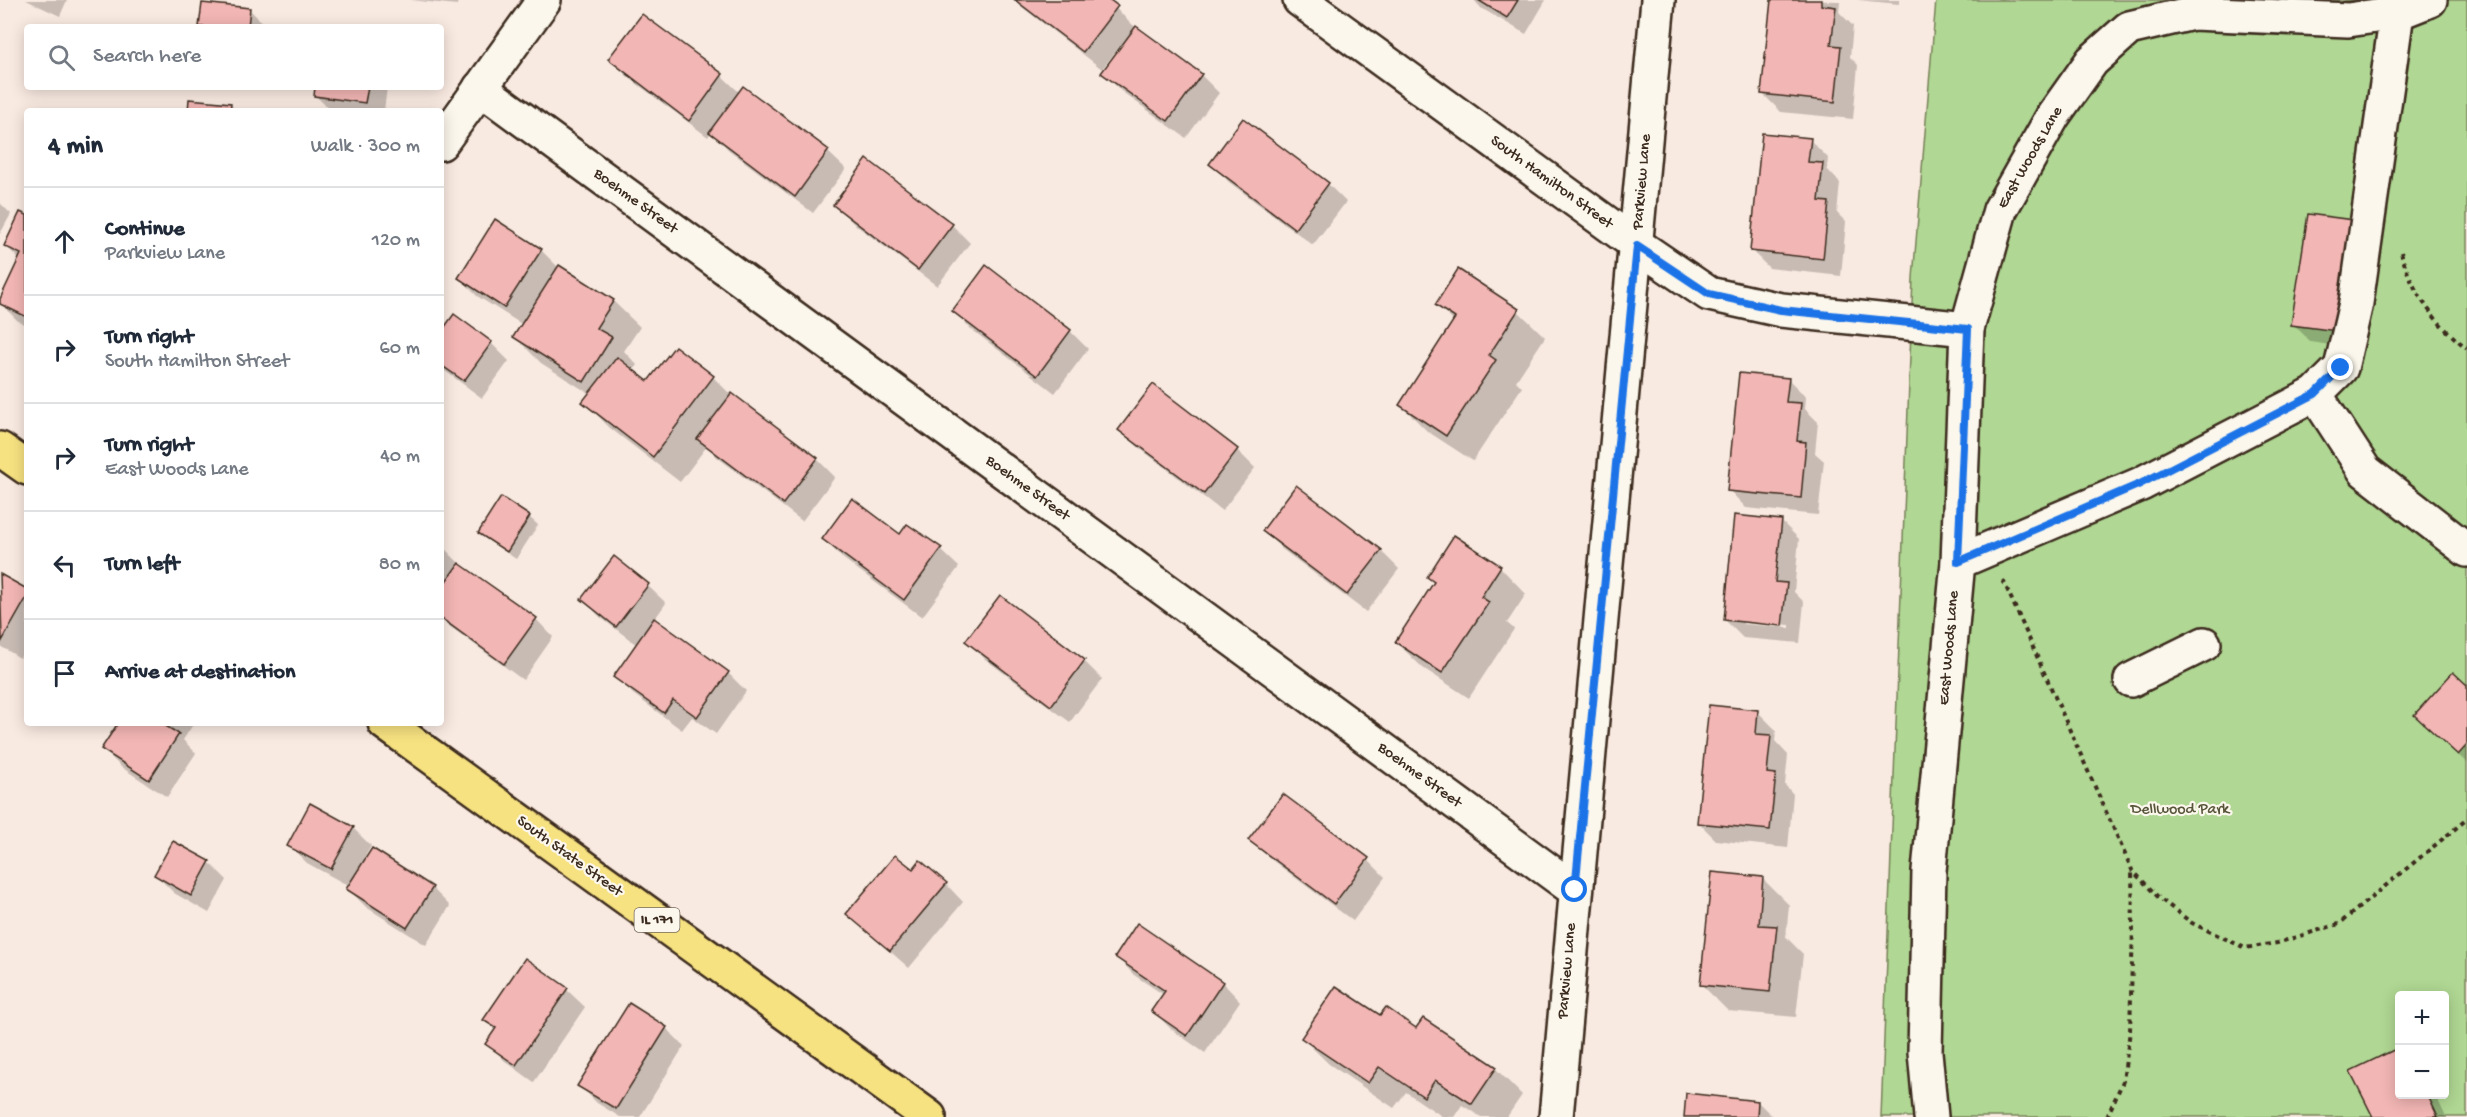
<!DOCTYPE html>
<meta charset="utf-8">
<style>
:root{--surface:#fff;--page:#f6f6f7;--text:#1f2937;--muted:#747a83;--line:#e0e1e3}
body{margin:0;font-family:"Gochi Hand",sans-serif;background:var(--page);color:var(--text)}
.controls{position:absolute;right:18px;bottom:18px;display:grid;overflow:hidden;border-radius:6px;box-shadow:0 3px 15px #0003}
.controls button{width:54px;height:54px;display:grid;place-items:center;padding:0;border:0;border-bottom:2px solid var(--line);background:var(--surface);color:var(--text);font:30px sans-serif}
.stop{position:absolute;width:18px;height:18px;margin:-14px;border:4px solid #1a73e8;border-radius:50%;background:#fff}
.stop.end{background:#1a73e8;border-color:#fff;box-shadow:0 2px 6px #0008}
.list{margin:0;padding:0;list-style:none}
h2{display:flex;justify-content:space-between;align-items:center;height:78px;margin:0;padding:0 24px;font-size:26px}
h2 small{font-size:20px;font-weight:400;color:var(--muted)}
.list li{display:grid;grid-template-columns:39px 1fr auto;gap:18px;align-items:center;box-sizing:border-box;height:108px;padding:0 24px;border-top:2px solid var(--line)}
.list b{display:block;font-size:22px;white-space:nowrap}
.list p{margin:0;font-size:20px;white-space:nowrap;color:var(--muted)}
.list em{font-size:20px;font-style:normal;color:var(--muted)}
.icon{flex:none;width:33px;height:33px;fill:none;stroke:currentColor;stroke-width:2;stroke-linecap:round;stroke-linejoin:round}
.map{position:relative;flex:none;width:2467px;height:1117px;overflow:hidden}
.search{position:absolute;background:var(--surface);box-shadow:0 3px 15px #0003;left:24px;top:24px;width:420px;height:66px;display:flex;align-items:center;gap:15px;box-sizing:border-box;padding:0 21px;border-radius:6px;color:var(--muted);font-size:22px}
.panel{position:absolute;background:var(--surface);box-shadow:0 3px 15px #0003;left:24px;top:108px;width:420px;height:618px;border-radius:6px}
.map>svg:first-child{display:block}
</style>
<div class="map">
<svg width="2467" height="1117" viewBox="0 0 2467 1117">
<rect width="100%" height="100%" fill="#f9eae1"/>
<filter id="ink" filterUnits="userSpaceOnUse"><feTurbulence type="fractalNoise" baseFrequency=".0167" numOctaves="2"/><feDisplacementMap in="SourceGraphic" scale="12" xChannelSelector="R" yChannelSelector="G"/><feConvolveMatrix kernelMatrix="1 2 1 2 8 2 1 2 1" color-interpolation-filters="sRGB"/></filter>
<g filter="url(#ink)">
<path fill="#b0d793" stroke="#768058" stroke-width="1.5" fill-rule="evenodd" d="M1936 0H2467V1117H1881L1913 278ZM2400 996H2444V1094H2400Z"/>
<g fill="#0003" fill-rule="evenodd">
<path d="M26 0H67L60 16Z"/>
<path d="M410 0H458L457 5Z"/>
<path d="M1013 0H1107L1134 26 1201 75 1219 93 1186 138 1121 91 1103 73 1121 48 1119 47 1102 69Z"/>
<path d="M1474 0H1546L1526 34 1481 8Z"/>
<path d="M1772 0 1840 1 1839 12 1853 26 1850 57 1858 65 1853 119 1781 112 1763 94Z"/>
<path d="M1857 0H1899V4Z"/>
<path d="M249 9 267 27H200Z"/>
<path d="M643 16 722 76 740 93 743 88 828 152 846 169 813 213 729 150 711 132 708 137 628 77 610 59Z"/>
<path d="M317 87H387L384 111H331L316 96Z"/>
<path d="M231 105 237 111H190Z"/>
<path d="M1810 140 1828 158 1827 169 1840 183 1837 213 1846 222 1841 276 1769 268 1751 250Z"/>
<path d="M1211 164 1328 184 1346 202 1313 245 1229 182Z"/>
<path d="M0 203 11 214 0 234Z"/>
<path d="M835 205 952 225 970 243 937 286 853 223Z"/>
<path d="M2309 216 2355 349 2311 342 2293 324Z"/>
<path d="M27 217V325L18 321 0 303 20 260 5 245Z"/>
<path d="M541 250 559 268 613 301 640 327 624 351 637 365 633 371 649 383 675 348 713 377 732 396 817 459 835 477 802 521 717 457 707 446 680 482 610 428 584 402 590 394 541 363 515 337 523 325 477 296 460 278Z"/>
<path d="M1458 271 1518 311 1545 337 1516 381 1522 387 1473 461 1427 431 1401 405 1454 322 1437 304Z"/>
<path d="M954 311 1070 331 1088 349 1055 393 971 329Z"/>
<path d="M441 335 491 343 509 361 482 398 441 368Z"/>
<path d="M1788 379 1806 397 1805 409 1818 422 1815 453 1824 461 1818 515 1746 508 1729 490Z"/>
<path d="M1120 429 1237 450 1255 468 1222 511 1138 447Z"/>
<path d="M529 517 538 525 516 559 489 541 480 532Z"/>
<path d="M1781 521 1799 539 1794 592 1804 602 1800 643 1743 638 1725 620ZM1743 621 1790 625V628L1743 624Z"/>
<path d="M1264 531 1381 551 1399 569 1366 612 1282 549Z"/>
<path d="M900 536 941 550 959 567 922 617 841 557 824 539Z"/>
<path d="M441 545 461 565 536 619 553 637 523 680 441 620Z"/>
<path d="M614 558 648 586 666 603 654 620 728 673 746 691 716 734 692 717 682 730 633 694 615 676 637 645 600 617 583 599Z"/>
<path d="M1500 567 1526 594 1507 623 1514 629 1469 698 1423 668 1396 642 1435 583 1429 577Z"/>
<path d="M0 576 27 591V645L20 658 0 646Z"/>
<path d="M1000 597 1084 661 1102 679 1070 722 985 659 967 641Z"/>
<path d="M2467 687V763L2434 733Z"/>
<path d="M1758 712 1776 730 1775 741 1788 755 1785 785 1793 794 1788 848 1716 840 1698 822Z"/>
<path d="M120 723H194L183 740 196 753 167 797 121 767 103 749Z"/>
<path d="M353 828 371 846 364 858 432 888 450 906 426 945 366 907 348 889 349 886 307 863 289 845Z"/>
<path d="M1250 839 1368 860 1385 877 1353 921 1268 857Z"/>
<path d="M209 862 227 880 209 913 174 893 156 875Z"/>
<path d="M913 871 946 884 963 902 909 968 848 914Z"/>
<path d="M1763 879 1789 905 1786 937 1803 954 1796 1017 1728 1011 1702 985Z"/>
<path d="M1138 925 1223 983 1240 1001 1205 1053 1171 1029 1153 1011 1164 995 1134 975 1117 957Z"/>
<path d="M525 960 567 990 585 1007 534 1082 505 1061 487 1043 496 1030 485 1019Z"/>
<path d="M1380 1017 1417 1030 1423 1020 1496 1069 1522 1095 1507 1117H1481L1462 1105 1454 1117H1443L1406 1092 1394 1108 1329 1064 1302 1038Z"/>
<path d="M666 1028 684 1046 640 1117H620L597 1103 579 1085Z"/>
<path d="M2400 1094H2435L2446 1117H2375Z"/>
<path d="M1758 1102 1773 1117H1685Z"/>
</g>
<g fill="#f2b6b4" stroke="#3b2a1e" stroke-width="1.5">
<path d="M1015 0H1110L1118 6 1083 52Z"/>
<path d="M1478 0H1518L1507 18Z"/>
<path d="M1771 0H1821V5L1836 7 1831 45 1841 46 1835 102 1761 94Z"/>
<path d="M202 3 250 8 248 27H199Z"/>
<path d="M642 14 723 74 689 121 608 59Z"/>
<path d="M1136 26 1202 74 1168 121 1101 73Z"/>
<path d="M743 86 829 150 795 197 709 132Z"/>
<path d="M315 87H368L365 103 314 96Z"/>
<path d="M189 99 231 103 230 111H188Z"/>
<path d="M1243 118 1329 183 1295 229 1209 164Z"/>
<path d="M1762 133 1811 138 1808 162 1823 163 1819 201 1829 202 1823 259 1750 251Z"/>
<path d="M867 159 953 224 918 270 833 205Z"/>
<path d="M20 212 27 215V317L0 304V299L21 254 4 246Z"/>
<path d="M2308 214 2353 220 2337 331 2291 325Z"/>
<path d="M495 219 542 249 504 308 458 278Z"/>
<path d="M559 265 614 300 596 328 612 337 584 382 513 337Z"/>
<path d="M986 265 1071 330 1037 376 952 311Z"/>
<path d="M1458 269 1519 309 1489 355 1496 360 1446 436 1399 405 1455 318 1435 305Z"/>
<path d="M454 314 492 342 464 381 441 365V332Z"/>
<path d="M675 346 714 376 653 457 582 402 617 357 648 381Z"/>
<path d="M1739 373 1789 378 1786 402 1801 403 1797 441 1806 442 1801 498 1727 491Z"/>
<path d="M1153 384 1238 449 1204 494 1118 430Z"/>
<path d="M732 393 818 458 783 504 697 439Z"/>
<path d="M1296 485 1382 550 1347 595 1262 531Z"/>
<path d="M501 497 530 516 507 552 478 533Z"/>
<path d="M852 498 900 534 907 524 942 548 904 600 822 539Z"/>
<path d="M1734 515 1782 520 1775 582 1787 583 1782 626 1724 620Z"/>
<path d="M1454 535 1501 566 1481 597 1489 602 1442 673 1395 642 1434 582 1427 577Z"/>
<path d="M614 556 649 584 616 627 581 599Z"/>
<path d="M459 563 537 618 504 664 441 618V588Z"/>
<path d="M0 574 27 589V597L2 641Z"/>
<path d="M1000 595 1085 660 1051 706 965 641Z"/>
<path d="M654 618 729 672 697 717 673 700 664 713 613 677Z"/>
<path d="M2453 672 2467 685V745L2458 755 2414 715Z"/>
<path d="M1709 705 1758 710 1756 734 1771 735 1767 773 1776 774 1770 830 1697 823Z"/>
<path d="M118 723H165L164 725 179 734 149 780 101 749Z"/>
<path d="M1283 794 1369 858 1334 904 1248 840Z"/>
<path d="M310 803 354 827 331 869 287 846Z"/>
<path d="M173 841 210 861 191 896 154 875Z"/>
<path d="M372 848 433 887 407 928 346 889Z"/>
<path d="M895 855 913 869 920 860 947 883 890 951 846 914Z"/>
<path d="M1712 872 1763 877 1759 925 1777 926 1770 992 1700 985Z"/>
<path d="M1137 923 1223 982 1187 1036 1151 1011 1165 991 1115 957Z"/>
<path d="M525 958 568 988 516 1065 485 1044 496 1028 483 1020Z"/>
<path d="M1336 986 1380 1015 1386 1007 1416 1028 1423 1018 1497 1067 1472 1104 1435 1080 1424 1097 1379 1067 1368 1083 1301 1038Z"/>
<path d="M629 1003 667 1027 616 1109 577 1086Z"/>
<path d="M2400 1047V1094H2427L2438 1117H2373L2350 1071Z"/>
<path d="M1686 1093 1758 1101 1757 1117H1684Z"/>
</g>
<g fill="none" stroke-linecap="round" stroke-linejoin="round">
<defs>
<g id="minor">
<path d="M1300 0 1637 245 1709 294 1781 310 1967 329"/>
<path d="M480 88 1575 890"/>
<path d="M441 143 544 0"/>
<path d="M2315 394 2365 471 2467 550"/>
<path d="M1958 562 2141 484 2315 394 2341 368 2356 303 2397 13"/>
<path d="M2131 680 2204 644"/>
<path d="M1556 1117C1587 744 1626 373 1658 0"/>
<path d="M1931 1117 1925 1052 1929 871 1958 562 1967 329 2000 210 2053 116 2092 61 2129 28 2193 13 2348 20 2397 13 2430 0"/>
</g>
<g id="major">
<path d="M0 449 27 468"/>
<path d="M385 723 929 1117"/>
</g>
</defs>
<use href="#minor" stroke="#3b2a1e" stroke-width="38"/>
<use href="#major" stroke="#3b2a1e" stroke-width="38"/>
<g stroke="#3b2a1e" stroke-width="4" stroke-dasharray="4.5 4.5" stroke-linecap="butt">
<path d="M2401 252C2411 291 2435 324 2467 348"/>
<path d="M2003 580 2132 870 2159 898 2192 923 2245 948 2277 943 2339 924 2467 819"/>
<path d="M2107 1117 2123 1081 2130 1031 2133 927 2132 871"/>
</g>
<use href="#minor" stroke="#fbf7ec" stroke-width="33"/>
<use href="#major" stroke="#f7e281" stroke-width="33"/>
</g>
</g>
<g fill="none" stroke-linecap="round" stroke-linejoin="round" filter="url(#ink)">
<path stroke="#1a73e8" stroke-width="8" d="M1575 890 1637 246 1709 294 1781 310 1968 329 1958 562 2140 484 2315 394 2341 368"/>
</g>
<g text-anchor="middle" dominant-baseline="central" stroke-width="4.5" stroke-linejoin="round" paint-order="stroke">
<rect fill="#fbf7ec" stroke="#75685c" stroke-width="1.5" x="634.5" y="908" width="45" height="24" rx="4.5"/>
<g font-size="15" font-weight="bold" fill="#3b2a1e">
<text x="657" y="920">IL 171</text>
</g>
<g font-size="16" fill="#3b2a1e" stroke="#fbf7ec">
<text transform="translate(2031 158) rotate(-60)">East Woods Lane</text>
<text transform="translate(1643 182) rotate(-85)">Parkview Lane</text>
<text transform="translate(1551 183) rotate(36)">South Hamilton Street</text>
<text transform="translate(635 202) rotate(36)">Boehme Street</text>
<text transform="translate(1027 489) rotate(36)">Boehme Street</text>
<text transform="translate(1950 648) rotate(-85)">East Woods Lane</text>
<text transform="translate(1419 776) rotate(36)">Boehme Street</text>
<text transform="translate(569 857) rotate(36)">South State Street</text>
<text transform="translate(1568 971) rotate(-85)">Parkview Lane</text>
</g>
<g font-size="16" fill="#58553b" stroke="#fbf7ec">
<text x="2180" y="810">Dellwood Park</text>
</g>
</g>
</svg>
<div class="controls">
<button>+</button>
<button>−</button>
</div>
<div class="stop" style="left:1575px;top:890px"></div>
<div class="stop end" style="left:2341px;top:368px"></div>
<div class="search"><svg class="icon" aria-label="search" viewBox="0 0 24 24"><circle cx="10" cy="10" r="6"/><path d="M15 15l6 6"/></svg>Search here</div>
<section class="panel">
<h2>4 min<small>Walk · 300 m</small></h2>
<ul class="list">
<li><svg class="icon" aria-label="ahead" viewBox="0 0 24 24"><path d="M12 20V5M6 11l6-6 6 6"/></svg><div><b>Continue</b><p>Parkview Lane</p></div><em>120 m</em></li>
<li><svg class="icon" aria-label="right" viewBox="0 0 24 24"><path d="M7 20v-9h11M14 6l5 5-5 5"/></svg><div><b>Turn right</b><p>South Hamilton Street</p></div><em>60 m</em></li>
<li><svg class="icon" aria-label="right" viewBox="0 0 24 24"><path d="M7 20v-9h11M14 6l5 5-5 5"/></svg><div><b>Turn right</b><p>East Woods Lane</p></div><em>40 m</em></li>
<li><svg class="icon" aria-label="left" viewBox="0 0 24 24"><path d="M17 20v-9H6M10 6l-5 5 5 5"/></svg><div><b>Turn left</b></div><em>80 m</em></li>
<li><svg class="icon" aria-label="arrive" viewBox="0 0 24 24"><path d="M6 21V4h12l-3 4 3 4H6"/></svg><div><b>Arrive at destination</b></div></li>
</ul>
</section>
</div>
